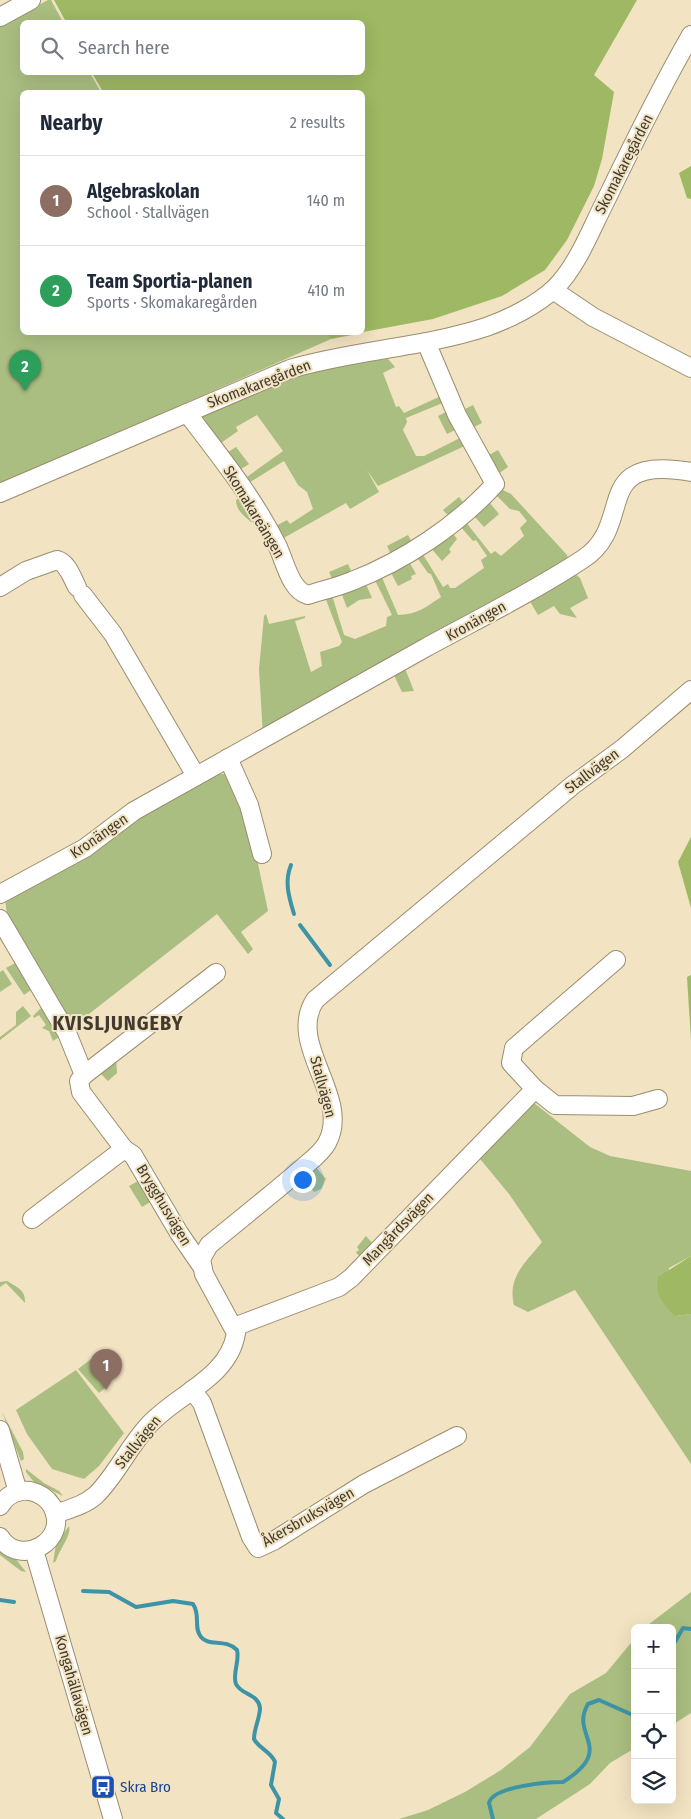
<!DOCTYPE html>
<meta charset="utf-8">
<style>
:root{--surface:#fff;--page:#f2f2f3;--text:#1f2937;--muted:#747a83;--line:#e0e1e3;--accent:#236d66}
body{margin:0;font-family:"Fira Sans Condensed",sans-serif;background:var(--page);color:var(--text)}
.controls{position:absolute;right:15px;bottom:15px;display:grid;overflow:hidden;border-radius:8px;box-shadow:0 5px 20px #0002}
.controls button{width:45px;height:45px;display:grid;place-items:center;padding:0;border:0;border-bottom:1px solid var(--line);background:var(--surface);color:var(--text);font:25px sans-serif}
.you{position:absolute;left:302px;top:1179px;width:18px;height:18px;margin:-12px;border:4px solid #fff;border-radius:50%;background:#1a73e8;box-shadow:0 0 0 8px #1a73e833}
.badge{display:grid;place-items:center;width:32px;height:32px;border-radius:50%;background:var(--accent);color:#fff;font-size:16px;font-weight:700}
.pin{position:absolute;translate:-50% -41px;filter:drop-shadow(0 1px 2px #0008)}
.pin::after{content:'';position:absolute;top:26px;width:18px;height:15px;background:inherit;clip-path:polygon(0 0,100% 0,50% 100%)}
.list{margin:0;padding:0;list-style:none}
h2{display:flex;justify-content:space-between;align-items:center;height:65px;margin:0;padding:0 20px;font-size:21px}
h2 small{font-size:16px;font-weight:400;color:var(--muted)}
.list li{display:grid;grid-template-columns:32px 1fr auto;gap:15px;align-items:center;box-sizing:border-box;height:90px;padding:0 20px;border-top:1px solid var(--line)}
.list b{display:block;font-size:19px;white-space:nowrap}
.list p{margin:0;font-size:16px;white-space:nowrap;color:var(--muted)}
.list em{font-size:16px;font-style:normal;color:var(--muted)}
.icon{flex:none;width:28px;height:28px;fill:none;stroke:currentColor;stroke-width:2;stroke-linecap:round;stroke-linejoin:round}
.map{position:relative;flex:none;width:691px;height:1819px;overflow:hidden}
.search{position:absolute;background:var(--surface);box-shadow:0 5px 20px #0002;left:20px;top:20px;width:345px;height:55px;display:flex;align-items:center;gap:12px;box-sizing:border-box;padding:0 18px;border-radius:8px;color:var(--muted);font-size:19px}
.panel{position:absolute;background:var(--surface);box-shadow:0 5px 20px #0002;left:20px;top:90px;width:345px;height:245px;border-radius:8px}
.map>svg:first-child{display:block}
</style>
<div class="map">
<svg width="691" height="1819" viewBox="0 0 691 1819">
<rect width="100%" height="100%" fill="#f2e3c2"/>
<g fill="#aabe81">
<path d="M48 0H51L63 22H22V72L90 73 101 92H22V332H325L331 339 0 485V25Z"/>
<path d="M388 359 395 367 383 373 396 407 399 406 404 413 441 396 445 402 406 418 407 422 403 430 416 456H424L464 436 469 444 378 486 367 470 379 492 350 509 346 503 280 540 274 527 287 520 290 524 313 509 307 492 298 485 284 461 247 484 244 479 283 451 257 415 236 427 238 431 221 443 203 420V416L265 386 331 365Z"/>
<path d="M473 405 482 423 470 429 461 411Z"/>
<path d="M448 411 459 428 447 434 438 416Z"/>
<path d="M236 447 249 464 238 471 225 454Z"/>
<path d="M498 450 508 467 498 474 487 456Z"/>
<path d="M501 489 511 494 567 555 568 558 552 575 263 736 259 669 264 616 266 614 269 624 305 616V618L295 621 311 672 322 666 320 652 339 646 342 642 325 597 332 595 344 635 355 639 386 626 387 617 392 615 374 578 381 575 398 615C416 615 428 606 441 597L431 574 428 573 416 556 422 553 443 587 448 584 450 588H455L484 568 481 560 487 556 476 540 473 541 460 526 465 521 491 554 495 551 501 556 524 536 520 528 527 521 519 511 510 509 495 494Z"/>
<path d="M244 496 257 519 251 522C244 516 236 510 236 500Z"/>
<path d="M459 497 467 507 452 520 443 510Z"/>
<path d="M489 502 499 514 484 527 474 516Z"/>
<path d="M452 532 457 539 449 549 451 552 442 561 430 547Z"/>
<path d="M408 535 414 546 393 559 387 546Z"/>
<path d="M408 560 416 574 411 576 412 579 398 586 390 571Z"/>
<path d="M348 564 354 577 335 585 329 572Z"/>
<path d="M574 573 580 578 588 598 570 608 577 618 560 614 554 606 538 615 528 598Z"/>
<path d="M365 582 372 598 359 600 347 608 341 592Z"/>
<path d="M404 666 414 691 402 692 392 671Z"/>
<path d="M208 774H227L251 831 268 911 241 932 253 949 248 954 217 914 71 1028 8 922 5 899Z"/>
<path d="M19 961 35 987 24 995 6 968Z"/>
<path d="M3 970 12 984 0 992V972Z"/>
<path d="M44 1005 62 1035 53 1041 49 1031 42 1028 46 1025 39 1015 34 1018 33 1016Z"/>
<path d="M23 1006 31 1016 0 1040V1037L16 1025V1012Z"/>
<path d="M116 1058 117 1073 108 1081 99 1072Z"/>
<path d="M534 1103 590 1147 610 1156 691 1171V1256L669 1268 675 1316 691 1314V1464L575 1290 528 1312 514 1305C507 1277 526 1262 542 1242L509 1194 476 1154Z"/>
<path d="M313 1164 326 1179 321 1189 314 1192 310 1187 307 1190 300 1181Z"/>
<path d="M138 1181 150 1202 142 1207 129 1186Z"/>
<path d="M366 1236 374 1245 362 1256 358 1255 356 1252 359 1250 357 1247Z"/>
<path d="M7 1281C17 1287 26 1290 25 1303L6 1283 0 1287V1282Z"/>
<path d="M91 1359 111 1383 99 1393 78 1369Z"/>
<path d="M76 1370 124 1433 99 1466 84 1479 52 1469 27 1434 16 1410Z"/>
<path d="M2 1412 23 1452 24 1459 21 1461Z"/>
<path d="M26 1469 44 1483 59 1491 63 1496 34 1482 26 1472Z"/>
<path d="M69 1526C72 1535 59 1550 56 1561L53 1563 56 1544Z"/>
<path d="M0 1549 15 1558 26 1572 21 1571 0 1555Z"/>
<path d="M691 1592V1713L672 1725V1628H644Z"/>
<path d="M635 1638V1748L610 1763 590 1784 536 1819H399L428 1810 465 1792 501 1770 530 1747 570 1694 606 1673Z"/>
</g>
<g fill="#9eb863">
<path d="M54 0H637L594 75 614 92 602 159 594 186 567 240 545 270 502 296 433 319 363 332 362 92H103L92 73 362 72V22H66Z"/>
<path d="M691 166V199L687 198 679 173Z"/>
<path d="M325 333V332L362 333 331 339Z"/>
<path d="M691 837V908L678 862Z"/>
<path d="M691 975V1040L687 977Z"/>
<path d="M691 1256V1314L675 1316C662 1303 655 1296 658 1277Z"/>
</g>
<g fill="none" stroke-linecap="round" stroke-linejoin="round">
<g stroke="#3e94a7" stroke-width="4">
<path d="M291 865C284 882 289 897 294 914"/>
<path d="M300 925 330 965"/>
<path d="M83 1591 109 1592 136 1607 173 1601 193 1604C201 1616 193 1627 201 1637 209 1647 225 1638 237 1650 240 1661 232 1674 236 1684 241 1695 259 1694 260 1708 260 1718 254 1728 254 1739 259 1749 271 1751 275 1762L271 1785 279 1799 276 1813 283 1819"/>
<path d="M0 1600 14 1602"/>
<path d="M672 1647 683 1628 691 1629"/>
<path d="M672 1700V1703"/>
<path d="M493 1819 489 1803C493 1786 549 1782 563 1782 617 1748 569 1736 588 1704L599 1700 635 1716"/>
</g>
<defs>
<g id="minor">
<path d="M0 17 31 0"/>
<path d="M553 290 593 317 691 368"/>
<path d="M187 413C219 455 253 497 277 545 285 561 290 590 308 595 323 590 338 587 352 581 404 561 458 525 495 484L457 415 426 342"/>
<path d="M0 493 290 369C354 350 422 348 486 327 509 319 537 305 555 288 578 265 591 229 606 200 633 144 660 89 691 35"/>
<path d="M0 587 26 571 57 560C68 563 72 578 77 587"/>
<path d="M83 595 113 634 196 776"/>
<path d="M228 758 249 805 262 854"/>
<path d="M0 894 85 848 134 811C231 756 328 703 425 648 478 619 533 592 583 559 637 524 588 454 691 472"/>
<path d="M0 919 67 1033 84 1075 79 1081 81 1092 124 1149 133 1155 179 1233 201 1265"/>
<path d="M84 1075 216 973"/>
<path d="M535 1089 555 1105 633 1106 658 1099"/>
<path d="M32 1219 124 1149"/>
<path d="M234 1327 339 1287 351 1278 535 1089 511 1063 514 1048 616 960"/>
<path d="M192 1390 202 1403 251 1537 258 1548 275 1540 364 1484 457 1436"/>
<path d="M0 1430 18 1492"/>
<path d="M0 1506C6 1496 17 1489 30 1491 39 1493 47 1498 52 1506 71 1540 20 1569 0 1537"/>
<path d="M55 1514C69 1509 85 1505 96 1495 116 1475 128 1448 147 1427 174 1395 229 1379 236 1333L204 1274 201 1259 209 1245C239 1220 270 1196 300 1170 309 1162 321 1154 327 1143 352 1097 286 1045 315 1000L573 785 622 749 691 690"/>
<path d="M34 1550 113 1819"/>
</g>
</defs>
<use href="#minor" stroke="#9b8d6f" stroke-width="20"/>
<use href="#minor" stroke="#fff" stroke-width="18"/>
</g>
<defs>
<symbol id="bus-square" viewBox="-11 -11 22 22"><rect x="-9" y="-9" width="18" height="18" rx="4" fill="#1a4fb4" stroke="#f2e3c2"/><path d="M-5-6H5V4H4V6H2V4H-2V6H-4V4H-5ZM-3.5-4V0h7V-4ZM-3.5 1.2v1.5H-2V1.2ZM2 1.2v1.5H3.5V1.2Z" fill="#fff"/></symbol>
</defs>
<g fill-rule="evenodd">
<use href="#bus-square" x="89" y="1773" width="28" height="28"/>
</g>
<g text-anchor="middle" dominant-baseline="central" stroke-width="4" stroke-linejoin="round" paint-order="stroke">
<g font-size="15" fill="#413b2f" stroke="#f2e3c2">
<text transform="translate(624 164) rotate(-63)">Skomakaregården</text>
<text transform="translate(259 384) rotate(-21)">Skomakaregården</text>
<text transform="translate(254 512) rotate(59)">Skomakareängen</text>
<text transform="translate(476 621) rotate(-29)">Kronängen</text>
<text transform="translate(592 771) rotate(-37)">Stallvägen</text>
<text transform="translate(99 836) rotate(-35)">Kronängen</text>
<text transform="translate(323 1087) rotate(75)">Stallvägen</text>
<text transform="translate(164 1205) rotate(59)">Brygghusvägen</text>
<text transform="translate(398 1229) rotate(-46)">Mangårdsvägen</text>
<text transform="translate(138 1442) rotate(-51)">Stallvägen</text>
<text transform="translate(308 1517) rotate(-30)">Åkersbruksvägen</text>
<text transform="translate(74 1685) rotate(74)">Kongahällavägen</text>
</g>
<g font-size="15" fill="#164399" stroke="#f2e3c2" text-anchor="start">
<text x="120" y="1787">Skra Bro</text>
</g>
<g font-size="20" font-weight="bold" letter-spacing="1" fill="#413b2f" stroke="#f2e3c2">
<text x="118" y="1023">KVISLJUNGEBY</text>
</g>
</g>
</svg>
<div class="controls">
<button>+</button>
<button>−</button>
<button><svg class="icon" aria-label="locate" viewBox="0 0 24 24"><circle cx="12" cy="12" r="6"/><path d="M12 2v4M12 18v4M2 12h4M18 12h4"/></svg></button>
<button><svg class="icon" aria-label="layers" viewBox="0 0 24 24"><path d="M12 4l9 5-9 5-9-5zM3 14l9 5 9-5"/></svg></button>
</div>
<div class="you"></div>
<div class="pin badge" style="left:106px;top:1390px;background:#8d6e63">1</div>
<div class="pin badge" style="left:25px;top:391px;background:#2e9e5b">2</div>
<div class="search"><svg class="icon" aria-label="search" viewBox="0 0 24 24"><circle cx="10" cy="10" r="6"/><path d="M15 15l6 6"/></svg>Search here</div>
<section class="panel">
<h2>Nearby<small>2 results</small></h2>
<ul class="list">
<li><span class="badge" style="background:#8d6e63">1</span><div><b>Algebraskolan</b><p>School · Stallvägen</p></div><em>140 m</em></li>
<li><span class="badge" style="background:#2e9e5b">2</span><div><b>Team Sportia-planen</b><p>Sports · Skomakaregården</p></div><em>410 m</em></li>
</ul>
</section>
</div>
